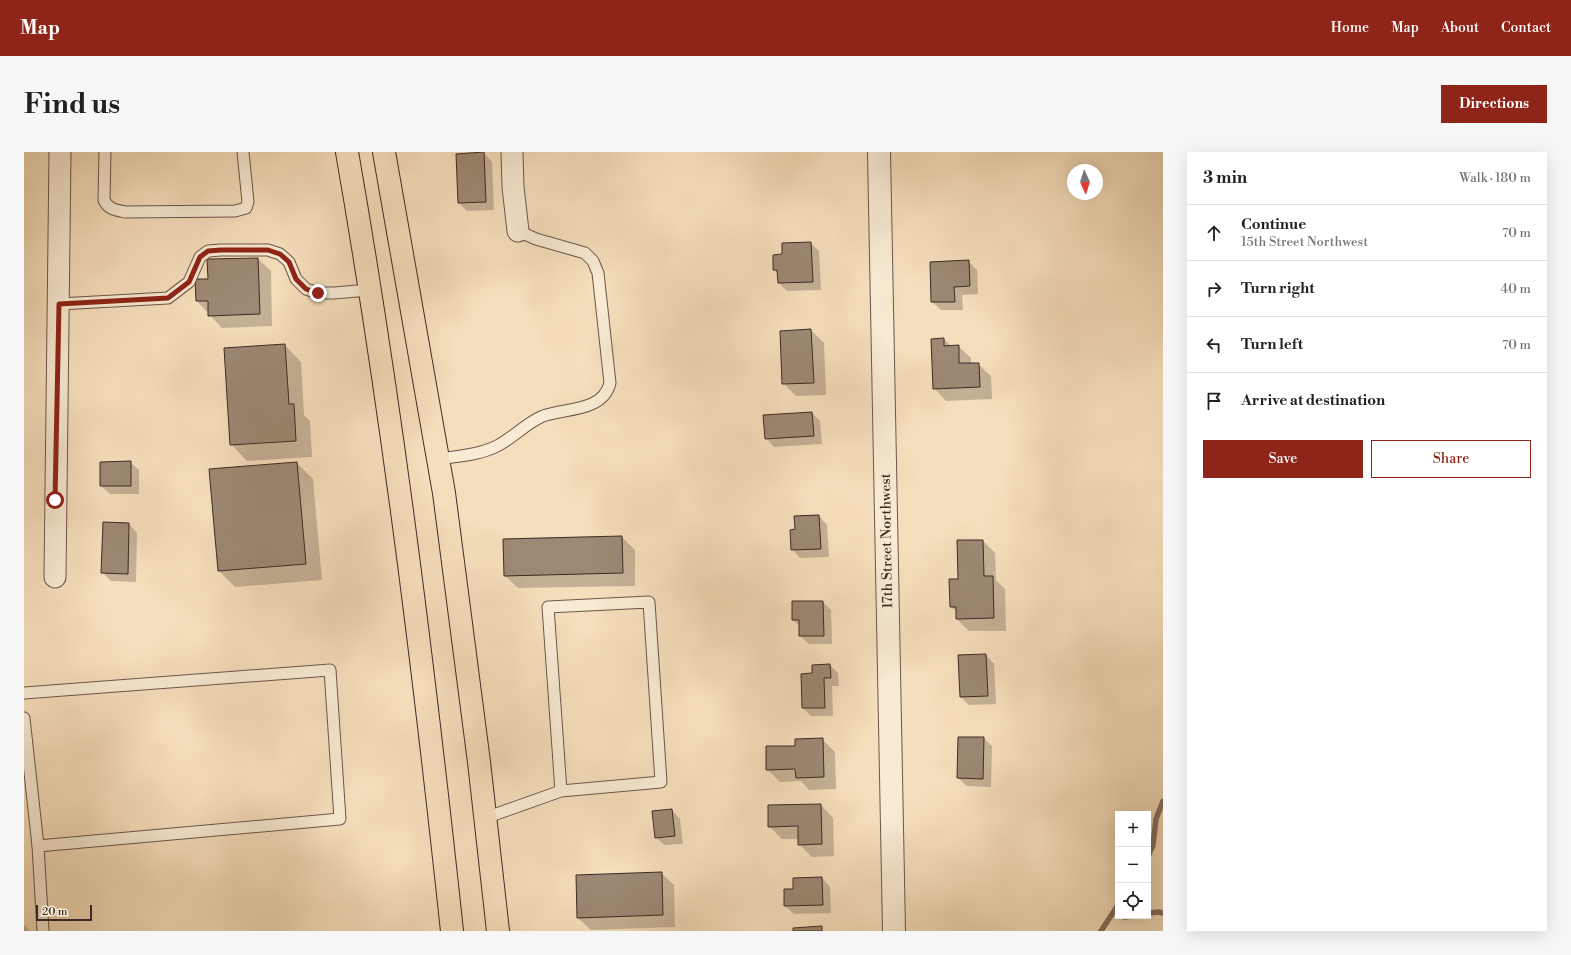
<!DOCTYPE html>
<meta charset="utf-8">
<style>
:root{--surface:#fff;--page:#f6f6f6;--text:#202124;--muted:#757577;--line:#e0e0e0;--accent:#8f2418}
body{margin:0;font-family:"Libre Bodoni",serif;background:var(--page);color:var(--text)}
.controls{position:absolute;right:12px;bottom:12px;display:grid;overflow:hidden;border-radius:0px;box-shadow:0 4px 16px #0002}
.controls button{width:36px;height:36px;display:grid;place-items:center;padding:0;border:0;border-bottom:1px solid var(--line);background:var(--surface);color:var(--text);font:20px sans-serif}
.compass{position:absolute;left:1043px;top:12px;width:36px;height:36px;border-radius:50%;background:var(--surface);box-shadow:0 4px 16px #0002;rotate:176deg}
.scale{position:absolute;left:12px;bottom:10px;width:56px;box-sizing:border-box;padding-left:4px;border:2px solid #3c2a24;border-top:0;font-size:11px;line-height:14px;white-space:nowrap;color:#3c2a24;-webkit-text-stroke:3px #f8ead3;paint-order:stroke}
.stop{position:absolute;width:12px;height:12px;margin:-9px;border:3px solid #8f2418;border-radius:50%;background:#fff}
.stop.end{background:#8f2418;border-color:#fff;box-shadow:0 1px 4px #0008}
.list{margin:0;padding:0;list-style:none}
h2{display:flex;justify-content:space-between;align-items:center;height:52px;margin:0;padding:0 16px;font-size:17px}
h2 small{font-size:13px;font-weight:400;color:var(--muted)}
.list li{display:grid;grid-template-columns:26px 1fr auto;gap:12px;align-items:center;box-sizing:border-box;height:56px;padding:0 16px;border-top:1px solid var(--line)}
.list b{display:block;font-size:15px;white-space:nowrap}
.list p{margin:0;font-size:13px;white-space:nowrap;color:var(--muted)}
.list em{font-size:13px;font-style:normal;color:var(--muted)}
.actions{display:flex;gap:8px;padding:12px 16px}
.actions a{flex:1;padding:9px 0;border:1px solid var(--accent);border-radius:0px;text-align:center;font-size:14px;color:var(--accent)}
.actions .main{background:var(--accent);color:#fff}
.icon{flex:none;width:22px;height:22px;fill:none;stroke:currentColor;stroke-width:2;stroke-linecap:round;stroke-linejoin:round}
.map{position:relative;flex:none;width:1139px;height:779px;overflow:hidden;border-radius:0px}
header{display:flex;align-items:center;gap:24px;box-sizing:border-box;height:56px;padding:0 20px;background:var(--accent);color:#fff}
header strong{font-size:19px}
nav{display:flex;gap:22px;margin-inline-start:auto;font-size:14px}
.intro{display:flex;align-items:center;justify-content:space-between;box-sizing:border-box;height:96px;padding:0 24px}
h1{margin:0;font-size:28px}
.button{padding:10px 18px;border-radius:0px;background:var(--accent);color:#fff;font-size:14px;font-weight:700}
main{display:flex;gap:24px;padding:0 24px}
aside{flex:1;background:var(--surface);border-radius:0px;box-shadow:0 4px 16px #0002}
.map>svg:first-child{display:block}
</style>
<header>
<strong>Map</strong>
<nav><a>Home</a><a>Map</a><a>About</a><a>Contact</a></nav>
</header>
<div class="intro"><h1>Find us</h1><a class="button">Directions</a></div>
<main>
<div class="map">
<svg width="1139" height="779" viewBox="0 0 1139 779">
<rect width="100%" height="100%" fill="#f5debb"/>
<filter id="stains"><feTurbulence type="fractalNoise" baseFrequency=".005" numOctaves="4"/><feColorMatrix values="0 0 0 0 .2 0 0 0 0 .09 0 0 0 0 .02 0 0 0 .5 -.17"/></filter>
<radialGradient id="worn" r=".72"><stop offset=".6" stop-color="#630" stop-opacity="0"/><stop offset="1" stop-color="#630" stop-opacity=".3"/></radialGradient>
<g fill="#0003">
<path d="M460 1 468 10 470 58 443 59 435 51 433 2Z"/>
<path d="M787 91 795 99 797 138 763 139 755 131V122L750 118 760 103 759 92Z"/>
<path d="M234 107 247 119 248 174 198 176 173 149 185 128Z"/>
<path d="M944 109 953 118 954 142 938 143 939 158H917L908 150Z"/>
<path d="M787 178 800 191 802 243 772 244 759 231Z"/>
<path d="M920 187 927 194H934L947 206V212H954L967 224 968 247 922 249 910 236Z"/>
<path d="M261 193 277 210 280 263 286 269 288 305 223 309 207 292Z"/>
<path d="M788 261 796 269 798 292 750 295 742 286Z"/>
<path d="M106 310 115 318V342H86L77 334Z"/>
<path d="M273 311 289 327 298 428 211 435 195 419 186 318Z"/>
<path d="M795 364 803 373 805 405 776 406 768 397 772 378Z"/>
<path d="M105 372 113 381 112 430 87 429 78 420Z"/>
<path d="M598 385 611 398V434L494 436 481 424Z"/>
<path d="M959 389 971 401 972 428 981 437 982 479H945L933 467V460L927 455 935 428Z"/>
<path d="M799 450 807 458 808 492H785L776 484V474L769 468Z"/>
<path d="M962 503 970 512 972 552 945 553 937 545 935 504Z"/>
<path d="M806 513 814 521 815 534H808L809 564H787L779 556 789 522Z"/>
<path d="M960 586 968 594 967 635 943 634 934 626Z"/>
<path d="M798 587 811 600 812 637 785 638 777 629 756 630 743 617 772 595Z"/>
<path d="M797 653 809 666 810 704 788 705 775 692V687H758L745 674Z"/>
<path d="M648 658 656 667 659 692 640 693 632 685Z"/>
<path d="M637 721 650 733 651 775 567 778 554 766Z"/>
<path d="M798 726 806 735 807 761 770 762 761 754 770 738Z"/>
<path d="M0 773 5 778V779H0Z"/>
</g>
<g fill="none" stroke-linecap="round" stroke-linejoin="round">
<g stroke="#857160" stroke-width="5.5">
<path d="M1124 704 1129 693 1132 667 1139 649"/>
<path d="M1124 761 1135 760 1139 761"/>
<path d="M1097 764 1101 765 1109 764"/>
<path d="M1077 779 1094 753"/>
</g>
</g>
<g fill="#9c8873" stroke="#3c2a24">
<path d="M460 0 462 50 434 51 432 2Z"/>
<path d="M787 90 789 130 754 131 753 118H749V103L758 102V91Z"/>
<path d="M234 106 236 162 184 164V149H172L171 127H184L183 107Z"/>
<path d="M945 108 946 134 930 135 931 150H907L906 110Z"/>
<path d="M787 177 790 231 758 232 756 179Z"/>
<path d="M920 186V194L935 193V211H955L956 235 909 237 907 187Z"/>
<path d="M261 192 265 252H270L272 289 206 293 200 196Z"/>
<path d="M788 260 790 284 741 287 739 263Z"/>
<path d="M107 309V334H76V310Z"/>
<path d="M273 310 282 412 194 419 185 317Z"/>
<path d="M795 363 797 397 767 398 766 378 771 377 770 364Z"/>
<path d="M79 370 105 371 104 422 77 421Z"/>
<path d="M598 384 599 421 480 424 479 387Z"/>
<path d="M933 388H959L960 424H969L970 466 932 467V455H926L925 427H934Z"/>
<path d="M768 449H799L800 484H775V468H768Z"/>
<path d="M962 502 964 544 936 545 934 503Z"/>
<path d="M806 512 807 526H800L801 556H778L777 522 788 521V513Z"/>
<path d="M934 585H960L959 627 933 626Z"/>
<path d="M799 586 800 625 772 626 771 617 742 618V594H771V587Z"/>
<path d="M797 652 798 692 774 693V674L744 675V653Z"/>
<path d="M648 657 651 684 631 686 628 659Z"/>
<path d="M638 720 639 763 553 766 552 723Z"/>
<path d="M798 725 799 753 760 754V737H769V726Z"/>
<path d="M798 774V779H769V776Z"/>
</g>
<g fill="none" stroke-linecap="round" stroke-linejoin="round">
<defs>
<g id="service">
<path d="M81 0 80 48C84 57 91 58 101 60L211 59 222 56 224 50 219 0"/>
<path d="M35 152 144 146 165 130 176 105 184 99 197 98H244L256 102 265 110 272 127 282 137 294 141H310L345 138"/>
<path d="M414 307C434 304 455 303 473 294 489 286 502 271 519 264 541 256 579 260 586 231L574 121 569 109 561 101 512 87 494 79"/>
<path d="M0 541 306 518 316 667 14 694"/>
<path d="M0 566 14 694 19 779"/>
<path d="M461 666 537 639 637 630 625 450 524 455 537 639"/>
</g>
<g id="minor">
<path d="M488 0 489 35 494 79"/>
<path d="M31 425 36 0"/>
</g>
<path id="tertiary" d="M855 0 870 779"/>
<g id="trunk">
<path d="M323 0C368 258 400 518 428 779"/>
<path d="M360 0 420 341 455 610 474 779"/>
</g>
</defs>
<use href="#service" stroke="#6a574a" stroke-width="13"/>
<use href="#minor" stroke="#6a574a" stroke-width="23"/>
<use href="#tertiary" stroke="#6a574a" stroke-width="24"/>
<use href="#trunk" stroke="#3c2a24" stroke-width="24"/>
<use href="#service" stroke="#f8ead3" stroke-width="11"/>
<use href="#minor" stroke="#f8ead3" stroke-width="21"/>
<use href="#tertiary" stroke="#f8ead3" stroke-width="22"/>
<use href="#trunk" stroke="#f5debb" stroke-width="22"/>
</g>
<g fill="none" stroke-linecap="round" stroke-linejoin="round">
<path stroke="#8f2418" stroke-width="5" d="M31 348 35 152 144 146 165 130 176 105 184 99 197 98H244L256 102 265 110 272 127 282 137 294 141"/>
</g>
<g text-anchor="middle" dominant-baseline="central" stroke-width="3" stroke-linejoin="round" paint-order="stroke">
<g font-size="14" fill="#3c2a24" stroke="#f8ead3">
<text transform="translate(863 389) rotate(-91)">17th Street Northwest</text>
</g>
</g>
<rect width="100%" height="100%" filter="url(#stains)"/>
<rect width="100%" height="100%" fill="url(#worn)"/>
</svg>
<div class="controls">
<button>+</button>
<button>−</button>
<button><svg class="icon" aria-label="locate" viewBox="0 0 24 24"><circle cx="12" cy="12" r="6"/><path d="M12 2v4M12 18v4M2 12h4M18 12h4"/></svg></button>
</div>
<svg class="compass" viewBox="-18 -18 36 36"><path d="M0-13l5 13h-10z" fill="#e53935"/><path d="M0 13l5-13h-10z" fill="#757577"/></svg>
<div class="scale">20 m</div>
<div class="stop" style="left:31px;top:348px"></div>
<div class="stop end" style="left:294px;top:141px"></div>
</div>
<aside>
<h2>3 min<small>Walk · 180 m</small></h2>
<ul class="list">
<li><svg class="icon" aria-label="ahead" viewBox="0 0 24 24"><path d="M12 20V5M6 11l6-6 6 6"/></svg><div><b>Continue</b><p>15th Street Northwest</p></div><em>70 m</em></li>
<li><svg class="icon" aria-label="right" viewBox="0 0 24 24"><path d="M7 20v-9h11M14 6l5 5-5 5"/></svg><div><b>Turn right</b></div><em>40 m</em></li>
<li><svg class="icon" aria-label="left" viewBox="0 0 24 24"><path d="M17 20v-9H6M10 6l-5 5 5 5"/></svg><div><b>Turn left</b></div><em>70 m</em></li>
<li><svg class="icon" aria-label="arrive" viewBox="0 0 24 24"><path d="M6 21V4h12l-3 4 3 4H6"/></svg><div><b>Arrive at destination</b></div></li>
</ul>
<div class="actions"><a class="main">Save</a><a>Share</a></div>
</aside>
</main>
